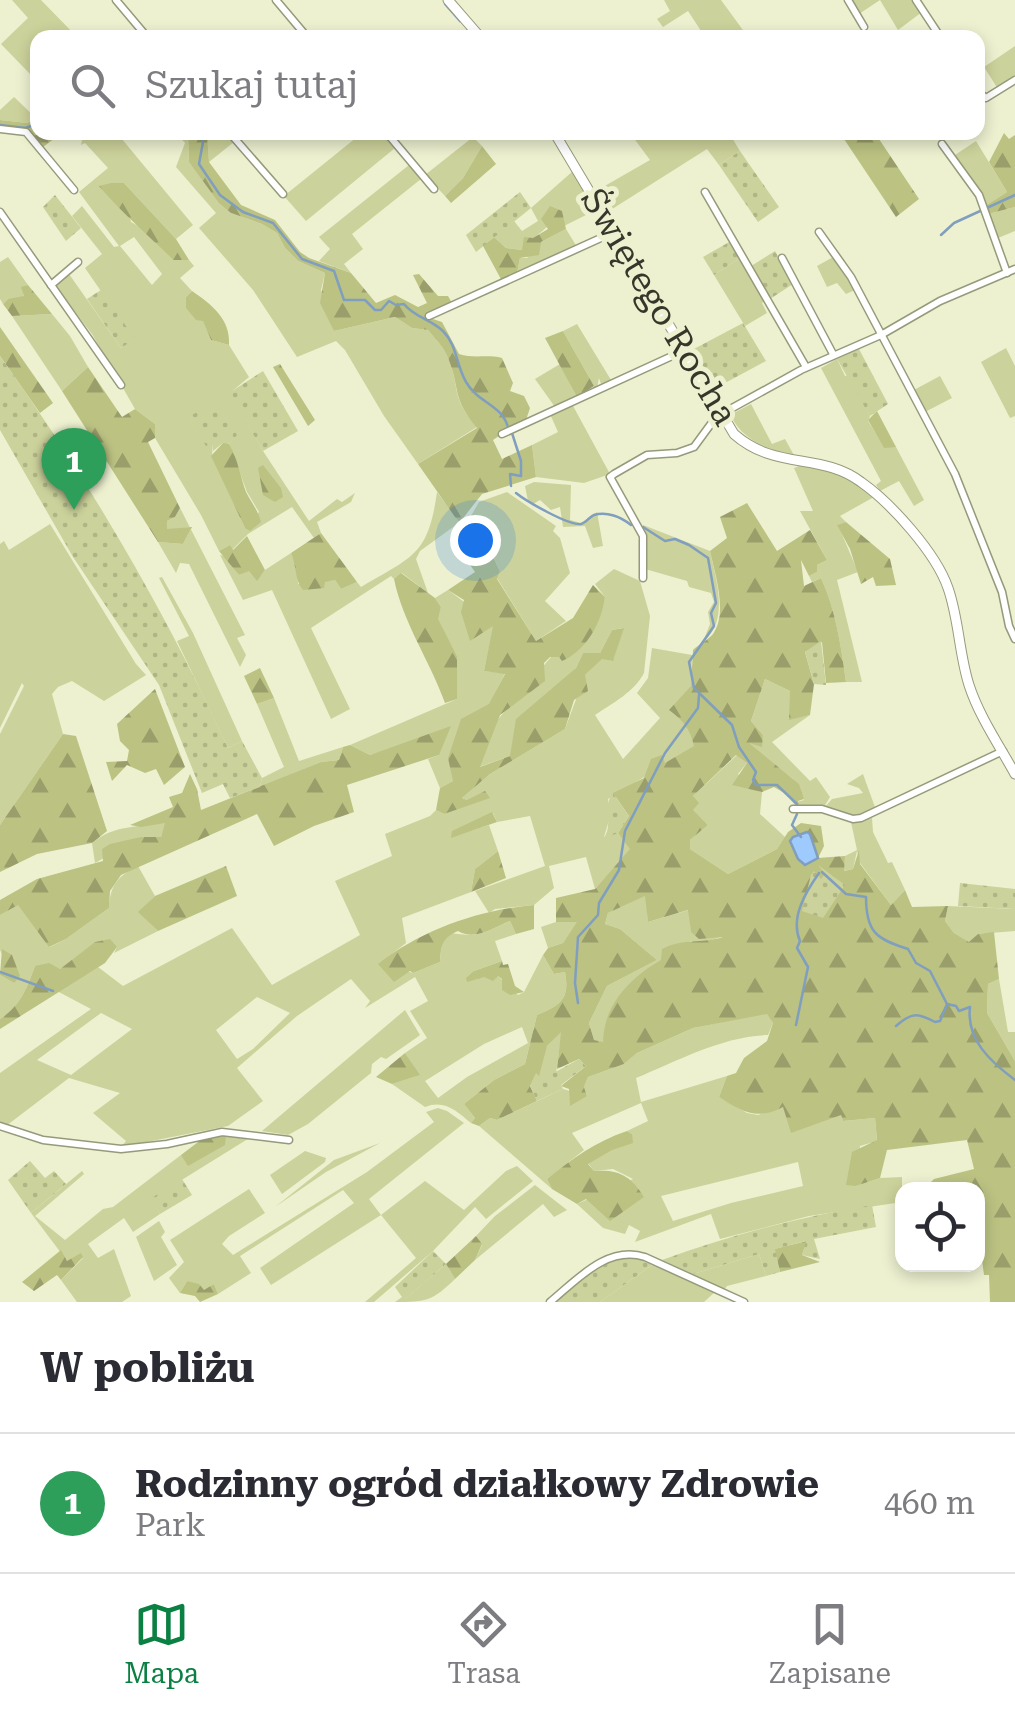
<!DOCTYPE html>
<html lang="pl">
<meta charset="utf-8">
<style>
:root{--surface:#fff;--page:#f7f7f7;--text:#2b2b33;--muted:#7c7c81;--line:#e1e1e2;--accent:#0b8043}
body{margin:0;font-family:"Roboto Serif",serif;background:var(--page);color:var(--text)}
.controls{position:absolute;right:30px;bottom:30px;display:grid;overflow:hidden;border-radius:20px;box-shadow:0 5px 15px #0003}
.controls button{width:90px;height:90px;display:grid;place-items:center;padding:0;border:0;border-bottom:2px solid var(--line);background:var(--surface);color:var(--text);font:50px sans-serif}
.you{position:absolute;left:475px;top:540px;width:35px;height:35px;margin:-25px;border:8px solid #fff;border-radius:50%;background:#1a73e8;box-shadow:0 0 0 15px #1a73e833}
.badge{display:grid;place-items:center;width:65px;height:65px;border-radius:50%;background:var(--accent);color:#fff;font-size:32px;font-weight:700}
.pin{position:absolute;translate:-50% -82px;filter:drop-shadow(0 2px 5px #0008)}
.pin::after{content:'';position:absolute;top:52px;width:35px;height:30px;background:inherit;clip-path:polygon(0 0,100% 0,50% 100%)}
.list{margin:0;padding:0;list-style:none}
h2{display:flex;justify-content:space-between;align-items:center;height:130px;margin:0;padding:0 40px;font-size:42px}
h2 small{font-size:32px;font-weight:400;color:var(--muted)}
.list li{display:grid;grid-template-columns:65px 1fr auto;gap:30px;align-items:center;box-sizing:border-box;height:140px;padding:0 40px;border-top:2px solid var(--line)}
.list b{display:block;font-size:38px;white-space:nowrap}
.list p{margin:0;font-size:32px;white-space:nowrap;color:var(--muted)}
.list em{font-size:32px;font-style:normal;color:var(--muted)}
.icon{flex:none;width:55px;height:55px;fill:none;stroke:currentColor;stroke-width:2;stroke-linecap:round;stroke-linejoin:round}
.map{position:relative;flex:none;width:1015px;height:1302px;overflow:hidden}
.search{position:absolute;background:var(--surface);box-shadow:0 5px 15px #0003;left:30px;right:30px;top:30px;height:110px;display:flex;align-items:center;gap:25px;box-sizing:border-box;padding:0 35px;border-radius:20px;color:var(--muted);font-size:38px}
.sheet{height:270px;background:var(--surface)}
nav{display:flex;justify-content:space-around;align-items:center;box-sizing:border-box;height:140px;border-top:2px solid var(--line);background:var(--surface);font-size:28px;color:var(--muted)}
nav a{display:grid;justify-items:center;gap:5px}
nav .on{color:var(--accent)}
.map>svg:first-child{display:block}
</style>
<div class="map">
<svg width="1015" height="1302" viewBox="0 0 1015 1302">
<defs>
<pattern id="forest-firs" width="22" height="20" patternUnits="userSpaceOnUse" patternTransform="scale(2.5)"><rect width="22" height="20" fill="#bbc282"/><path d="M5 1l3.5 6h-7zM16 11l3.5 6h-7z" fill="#999e6b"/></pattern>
<pattern id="garden-dots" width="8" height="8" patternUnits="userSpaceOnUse" patternTransform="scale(2.5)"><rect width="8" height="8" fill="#ccd29b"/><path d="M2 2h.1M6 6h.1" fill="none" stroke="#b0b586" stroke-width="1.8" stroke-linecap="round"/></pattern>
</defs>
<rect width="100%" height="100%" fill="#edf1d0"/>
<g fill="#ccd29b" fill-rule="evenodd">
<path d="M12 0H41L77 37 38 38 37 70 31 75 1 44 28 18Z"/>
<path d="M664 0H721L748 37H705L688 11 663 27 657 19 670 11Z"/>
<path d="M851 0H914L922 12 898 30 880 0 859 14Z"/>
<path d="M1015 46V77L998 89 984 67Z"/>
<path d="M14 97 36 118 27 123 0 120V110Z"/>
<path d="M101 133H117L193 225 176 239 124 183 131 222 140 227 173 260H189L194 266 180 278 192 291 186 297 203 320 211 340 229 345 249 377 230 393 263 451 309 521 337 499 342 502 355 493 351 502 317 522 321 533 314 538 292 507 248 534 232 550 230 545 219 551 201 515 155 438V424L135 409 92 334 55 286 69 274 121 348 134 339 85 268 102 254 72 216 82 206 114 247 119 246 79 192 108 168 85 143 81 145 83 135ZM134 237 162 274 152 285 120 246ZM199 413H217L236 435 229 444 247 492 259 512 245 528 212 456 213 443 206 445 188 418Z"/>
<path d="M176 133H188L189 162 231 213 262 224 277 233 285 248 298 261 325 273 321 290 334 331 395 317 412 328 428 330C435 339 444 347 448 358 461 390 450 397 477 427L418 464 384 416 345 350 336 341 297 357 253 290 199 228 216 213 176 167 185 143Z"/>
<path d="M207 133H226L234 142 209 162Z"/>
<path d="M362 133H382L395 148 306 221 284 196Z"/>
<path d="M630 133H729L740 151 719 165 707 149 609 211 596 191 650 160Z"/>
<path d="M473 137 482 146 463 178 445 196 425 175Z"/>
<path d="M976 141 1007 192 985 206 980 189 952 157Z"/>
<path d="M409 165 421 179 352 234 363 249 344 264 351 273 319 261 330 249 319 237Z"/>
<path d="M573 171 596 210 564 226 562 211C550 227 535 235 522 250L506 248 494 237 514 221 522 231 538 221 531 208Z"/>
<path d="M1015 207V231L998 238 988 214Z"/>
<path d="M566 229 577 247 517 273 520 258H527L541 242Z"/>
<path d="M835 256 855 290 846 294 837 283 827 287 817 266Z"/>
<path d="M8 257 28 285 22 288 24 296 18 300 8 299 3 304 0 299V262Z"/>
<path d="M740 258 765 301 762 303 767 313 745 326 714 275Z"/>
<path d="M52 314 70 336 88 367 62 391 12 316Z"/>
<path d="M577 324 611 380 601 384 599 378 597 388 592 390 594 386 563 331Z"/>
<path d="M1006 348 1015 366V416L1010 418 981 362Z"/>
<path d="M837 359 845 376 849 375 870 416 868 421 884 447H896L924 500 914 506 899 481 880 491 876 485 881 481 821 368Z"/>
<path d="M560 364 577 397 555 407 535 379Z"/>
<path d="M940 376 952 398 923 413 912 391Z"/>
<path d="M572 404 610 474 584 483 536 477 532 445 558 432 550 414Z"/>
<path d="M751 404 772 444 785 439 795 457C770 450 745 442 732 418L734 413Z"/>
<path d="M802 465C832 470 851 478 874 497L840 516 846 522 838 525 858 572 837 580 862 682H846C841 646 836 612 821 578L812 582 809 576 817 572V565L827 560 800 511H813L794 468Z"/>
<path d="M534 482 571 485 570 520 581 523 597 512 603 546 593 548 585 526 563 527 560 507 551 510 540 500 533 504 528 501 525 486Z"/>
<path d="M437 492 460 522 420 551 416 559 428 593 402 573 394 579 391 576 311 628 350 709 331 719 272 590 243 600 220 555 225 556 239 575 249 570 257 580 265 570 291 553 297 564 298 584 335 580 341 589 357 582 361 587C413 556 428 556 437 492Z"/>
<path d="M507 492 556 526 553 531 560 538 570 573 545 601 566 621 536 641 497 578 500 571C492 554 483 531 468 521L479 502Z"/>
<path d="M180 508 245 635 237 638 246 655 240 667 189 564 180 563 176 573 158 542 183 544 192 527 167 530V521L175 517Z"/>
<path d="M50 524 136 664 146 675 104 701 72 681 58 687 52 694 63 734 0 825V734L24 686 22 683 0 728V544L4 541 9 550Z"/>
<path d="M643 525 710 551C716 580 730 621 703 642L710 624 708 612 714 602 711 593 689 587 687 581 645 569Z"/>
<path d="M614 569 640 581 650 616 644 673C634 692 613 703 595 715L623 759 660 718 637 693 648 678 652 648 692 655 691 686 681 719 691 732 695 746 608 799 610 817 604 837 618 833 631 849 595 889 586 857 549 866 554 888 534 905 495 909 489 913 475 891 545 866 530 816 497 822 493 813 452 837 489 825 498 851 475 869 471 892 402 918 406 943 379 964 413 973 440 962C443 919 453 939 478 934 489 932 500 925 510 921L516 934 495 941 502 961 474 971 484 977 497 975 518 995 524 992 543 955 554 974 565 972C570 999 561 1005 537 1015L525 1064 494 1080 464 1104 475 1118 471 1123C457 1111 444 1099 425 1107L392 1084 419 1075 405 1053 427 1038 410 1011 428 1001 415 977 365 1008 370 1001 351 979 297 1016 237 1068 263 1101 228 1126 121 1147 126 1141 93 1113 120 1093 69 1078 6 1126 0 1123V1073L91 1009 57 991 98 967 123 986 232 928 272 985 360 935 335 881 392 856 385 834 430 816 436 810 444 814 467 800 462 798 490 774 565 729 585 675 602 658 613 661 623 628 612 630 600 653H583L576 668 558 685 510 756 479 767 494 724 551 657C582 656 601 625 605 597L595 584ZM257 997 290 1013 253 1049 237 1059 216 1030ZM101 1013 132 1029 71 1075 37 1060ZM522 1027 528 1043 467 1077 438 1098 425 1081 484 1044Z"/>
<path d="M162 577 193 633 242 741 228 748 177 641 189 636 159 578Z"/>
<path d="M448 590 494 624 484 671 505 673 453 781 440 788 428 759 439 755 393 748 370 755 350 745 457 699V656L437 619 441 607 435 598Z"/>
<path d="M765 679 790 691V719L810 715 772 742 810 781 816 777 830 797 824 807 799 806 797 802 804 800 793 779 746 742 761 746 763 735 751 721Z"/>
<path d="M274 698 299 761 343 747 339 760 321 762 260 787 262 778 284 767 257 704Z"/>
<path d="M737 755 747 763 738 774 753 789 762 792 760 814 785 837 777 849 728 874 690 849V840L708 825 692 810 693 796Z"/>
<path d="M863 774 876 810 856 817 825 807 832 799 863 793 859 788 847 784Z"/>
<path d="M872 818 873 832 888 863 892 862 905 890 891 905 860 863 857 851 853 869 843 871 845 856 857 850 851 822Z"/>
<path d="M166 822 161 837H141L95 863 92 843C115 824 138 828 166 822Z"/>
<path d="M138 866 155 896 139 912 158 931 114 953 117 947 96 942 60 969 35 966C27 988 21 1005 0 1019V975L14 983 0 950V915L18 904 50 947 66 939 109 908C110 885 118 876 138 866Z"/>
<path d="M646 895 648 922 689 910 691 931 724 936 699 944 691 941 640 976 602 1043 594 1040 589 1023 607 986 657 960 620 929 605 924 608 913Z"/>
<path d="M948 906 1015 909V931L978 934 970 943 954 933 945 921Z"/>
<path d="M556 922H578L563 943 548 948 541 927Z"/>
<path d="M999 979 1008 1032H1015V1061L987 1013 988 984Z"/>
<path d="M405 1010 420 1035 416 1038 386 1059 381 1057 372 1064 371 1073 308 1124 288 1135 262 1131Z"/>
<path d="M767 1013 773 1023 768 1035C723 1036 677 1061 636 1078L641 1102 727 1076 719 1097 747 1113 758 1115 783 1107 841 1115 843 1121 875 1118 877 1141 860 1146 856 1186 880 1178 902 1177V1202L809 1216 720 1239 711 1214 635 1242 640 1231 629 1225 625 1234 603 1228 577 1204 633 1179 613 1169 594 1171 588 1163 632 1134 627 1131 648 1121 641 1103 572 1133 584 1150 547 1179 552 1189 479 1126 490 1118 497 1120 563 1089 587 1096 584 1087 588 1077 624 1064 637 1053 693 1028ZM798 1162 803 1186 731 1203 673 1221 661 1196Z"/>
<path d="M562 1030 556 1074 530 1086 547 1046Z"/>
<path d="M438 1108 447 1111 464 1123 369 1199 381 1215 425 1181 464 1210 506 1171 517 1166 533 1181 486 1219 475 1207 433 1251 374 1302H365L416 1258 381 1215 271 1285 260 1268 354 1203 343 1190 240 1256 251 1273 218 1294 214 1284 204 1291 187 1281 180 1293 169 1278 184 1262 170 1240 249 1189 265 1213 229 1236 222 1244 233 1255 367 1172 434 1122 426 1112Z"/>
<path d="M226 1135 251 1137 151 1199 160 1214 133 1232 124 1218 88 1244 98 1258 114 1249 131 1296 122 1302H77L61 1280 83 1258 67 1261 31 1213 82 1171 84 1174 35 1216 65 1240 103 1209 113 1207 181 1155 189 1165Z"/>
<path d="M380 1143 326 1172 275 1207 334 1160Z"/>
<path d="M305 1151 326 1158 325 1162 282 1194 270 1175Z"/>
<path d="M535 1185 567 1210 554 1217 543 1204 475 1260 482 1245 476 1236 495 1216Z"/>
<path d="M159 1221 165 1232 161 1237 177 1265 154 1281 136 1237Z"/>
<path d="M759 1254 766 1276 727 1286 724 1290 693 1274Z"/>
<path d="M446 1264 455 1279C432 1301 427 1302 395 1302L402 1297 405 1299Z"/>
<path d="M652 1265 716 1291 704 1302H600Z"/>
</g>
<g fill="url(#forest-firs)" fill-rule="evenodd">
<path d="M37 118 38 132 62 133 43 147 26 130 0 127V120L27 123Z"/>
<path d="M188 133H207L209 162 241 205 275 220 300 252 309 258 351 273 376 303 395 295 418 307 427 303 413 275 419 274 438 296H448L452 303 427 317 442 322 459 354C474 359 487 354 502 358L513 383 510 391 524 396 530 408 526 420 501 431 499 436 493 440 502 459 532 445 536 477 482 494 460 522 455 517 418 464 477 428C451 397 461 390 448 358 444 347 435 339 428 330L412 328 395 317 334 331 320 303 325 273 298 261 285 248 277 233 262 224 231 213 219 203 189 162Z"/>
<path d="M840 133H875L919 199 896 217Z"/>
<path d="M1004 133 1009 139 1015 135V207L988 214 985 206 1007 192 989 162Z"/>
<path d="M482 146 496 164 451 203 445 196 463 178Z"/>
<path d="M111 183H124L176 239 189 260H173C148 235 122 213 99 186Z"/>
<path d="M550 206 562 211 566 229 541 242 539 255 520 258 517 273 502 281 483 246 494 237 506 248 522 250 524 237 533 238 548 229 541 219Z"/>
<path d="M28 285 52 314 12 316 3 304 8 299 24 296 21 287Z"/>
<path d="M192 291C211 304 231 319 229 345L211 340 203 321 196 320 186 308V297Z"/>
<path d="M0 327 53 403 40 413 0 356Z"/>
<path d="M563 331 594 386 577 397 545 338Z"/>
<path d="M280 364 315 420 308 426 273 367Z"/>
<path d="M88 367 122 417 135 409 155 424V438L148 442 180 508 175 517 167 521V529L192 527 183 544 158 542 62 391Z"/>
<path d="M877 411 896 447 884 448 868 420Z"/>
<path d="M223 443 229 444C238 459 240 476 246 492 251 502 258 510 261 522L250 531 245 528 211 456Z"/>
<path d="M263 465 281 488 283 497 275 502 263 495 258 468Z"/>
<path d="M747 503 777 551 810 530 827 560 817 565V572L809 576 801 560 804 586 821 578C836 611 841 646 846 682L826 683 822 642 805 652 814 684 810 715 789 720 790 691 765 679 751 721 763 735 762 747 749 743 799 784 804 799 798 801 799 806H796L786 794 774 787 762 792 732 785 747 763 736 755 693 796 699 803 693 810 708 825 690 840V849L728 874 777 849 788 832 801 823 821 826 824 846 818 858 845 856 844 871 853 869 859 850 860 864 891 905 905 890 912 907 948 906 945 921 954 933 969 942 978 934 994 932 999 979 988 984 987 1013 1015 1061V1302H990L989 1275H984L982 1260H978V1221L985 1218 983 1211 978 1212V1190L924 1189 934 1179 974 1169 967 1140 887 1150 880 1178 856 1186 846 1185 852 1152 877 1140 875 1118 843 1121 841 1115 791 1133 783 1107C758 1121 740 1111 719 1097L727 1076 736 1073 744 1058 767 1041 773 1023 767 1014 693 1028 637 1053 624 1064 588 1077 584 1087 587 1096 570 1106 569 1089 561 1086 586 1066 579 1059 557 1069 561 1032 547 1046 539 1076 536 1073 530 1086 537 1101 497 1120 490 1118 479 1126 471 1123 475 1118 464 1104 494 1080 525 1064 537 1015C561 1005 570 999 565 972L554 974 543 955 548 948 563 943 577 922H556V898L595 889 630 849 618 833 629 816 613 793 644 778 651 759 662 755 665 763 694 746C690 729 683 720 669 710L691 686 693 650C698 645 708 640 713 634 728 613 715 574 710 551L727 538 720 517ZM645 896 648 922 688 910 691 932 699 939 723 937C702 944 682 938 662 949L661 960C630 978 604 1004 603 1042L594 1040 589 1023 607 986 657 960 620 929 605 924 608 913Z"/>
<path d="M468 521C483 531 492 555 500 571L497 579 536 641 573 618 593 585 605 597C602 622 586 651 562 661L559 657H550L544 663 545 681 500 715 480 767 510 756 516 719 576 668 583 653H600L612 630 624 628 613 661 602 659 585 675 588 691 574 700 565 729 490 774 462 798 467 800 485 791 490 798 444 814 436 810 440 788 453 781 448 758 461 719 489 704 505 674 484 671 493 626 470 641 461 612 464 600 448 590 475 572 451 538Z"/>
<path d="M846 522 890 559 896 585 876 586 873 577 861 584 850 549 837 525Z"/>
<path d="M321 533 357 582 341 589 335 580 325 582 324 588 303 590C294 580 297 565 291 553Z"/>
<path d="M247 536 265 570 257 581 249 571 239 575 219 551 230 545 233 550Z"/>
<path d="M401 573 435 598 441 607 438 619 457 656V699L445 703C430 661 403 623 394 579Z"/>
<path d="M260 668 274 698 257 704 244 676Z"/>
<path d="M155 689 185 767 164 785 156 769 145 773 127 765 112 781 106 762 127 761 129 750 120 741 117 724Z"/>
<path d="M451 726 439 755 347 785 354 812 314 826 274 846 257 814 121 875 110 891 109 908 66 939 49 947 18 905 0 915V900L37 879 103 861 102 849 110 844 141 837H161L165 823 141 827 130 825 173 807 169 797 182 793 190 774 197 789 201 810 321 762 339 760 343 747 350 745 370 755Z"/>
<path d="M63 734 76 736 107 831 92 843 37 854 0 872V825Z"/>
<path d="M492 812 497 822 451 838 452 831Z"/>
<path d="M498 851 506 878 471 892 475 869Z"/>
<path d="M226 866 237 896 158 931 138 912 155 896Z"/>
<path d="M534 905V929L516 934 510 921C493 928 475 941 458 931 442 938 441 945 440 962L413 973 410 971 394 982 378 964C423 929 479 910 534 905Z"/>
<path d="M110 939 117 947 105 963 0 1029V1019C21 1005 27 988 35 966L49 963 60 969 95 942Z"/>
<path d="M2 949 12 955 20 976 14 983 0 975Z"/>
<path d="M502 961 503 965 508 964 515 986 524 992 510 995 502 990V979L498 976 493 981 484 977 467 982 466 978 474 971Z"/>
<path d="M405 1053 420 1075 392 1084 376 1077Z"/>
<path d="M627 1131 632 1134 633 1143 612 1150 588 1164 594 1171C619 1169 631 1176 644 1197L610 1221 586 1199 577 1204 552 1189 547 1179C573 1158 595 1142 627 1131Z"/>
<path d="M226 1135 225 1145 188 1166 181 1155 202 1139Z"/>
<path d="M476 1236 482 1244 475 1260 455 1279 446 1264Z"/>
<path d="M807 1241 802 1255 820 1262 780 1272 774 1249Z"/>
<path d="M61 1250 67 1261 81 1253 83 1257 61 1280 57 1275 34 1291 22 1282Z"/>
<path d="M187 1281 199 1284 204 1290 214 1284 218 1294 200 1302 195 1296 180 1293Z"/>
</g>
<g fill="url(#garden-dots)">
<path d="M740 151 779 207 758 222 719 165Z"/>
<path d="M520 192 531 208 476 252 466 235Z"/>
<path d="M55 195 81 228 66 241 43 207Z"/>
<path d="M731 241 740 258 714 275 703 257Z"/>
<path d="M775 251 793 284 770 299 751 266Z"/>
<path d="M101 290 135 339 121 348 87 299Z"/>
<path d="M743 323 766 361 714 389 692 350Z"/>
<path d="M859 349 888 404 870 416 837 359Z"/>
<path d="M0 356C88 479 165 610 228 748L242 741 262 778 260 787 230 798 223 784 202 793 159 685 73 557 0 430Z"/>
<path d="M263 371 298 431 263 451 229 393Z"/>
<path d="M211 406 217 413H223L237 435 229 444 223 443 213 451V444L206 446 187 417Z"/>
<path d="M821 641 826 685 814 684 805 652Z"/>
<path d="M613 793 629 816 618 833 603 839C615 824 601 807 613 793Z"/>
<path d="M818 865 845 885 823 918 802 911 811 875 814 871 821 879 825 874Z"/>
<path d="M960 883 1015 889V909L958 906Z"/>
<path d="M579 1059 586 1066 561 1085 563 1089 537 1101 530 1086Z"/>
<path d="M30 1161 45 1178 54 1171 66 1184 31 1213 8 1180Z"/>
<path d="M182 1179 192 1195 160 1214 150 1199Z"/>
<path d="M872 1205 876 1227 814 1239 820 1259 802 1255 806 1241 775 1249 780 1272 766 1276 759 1254 693 1274 662 1260C731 1235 799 1217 872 1205Z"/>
<path d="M433 1251 446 1264 404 1300 395 1287Z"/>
<path d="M635 1257 652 1265 600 1302H556C581 1282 602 1258 635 1257Z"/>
</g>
<path fill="#9fcafd" stroke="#809ebe" stroke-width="2.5" d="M807 832 810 834 818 858 805 865 798 859 790 841 793 837Z"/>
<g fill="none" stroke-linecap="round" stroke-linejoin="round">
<g stroke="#809ebe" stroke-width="2.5">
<path d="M445 4 460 21"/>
<path d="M467 28 474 38"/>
<path d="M0 125 26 128 38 123"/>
<path d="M200 132 203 142 199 164 220 195 243 212 273 223 302 259 334 271 344 300H365L375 310H381L389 301 396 305 404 304C414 317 430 319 443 331 457 345 456 365 466 382 478 403 501 404 508 427"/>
<path d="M941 235 954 223 1015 195"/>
<path d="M511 486 510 474 521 476V461L512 433"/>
<path d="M516 493C526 501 569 526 581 524 586 523 589 517 594 515 607 511 621 517 631 525"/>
<path d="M643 527 665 541 675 539 689 545 708 558 716 603 711 613 714 626 689 662 694 688 732 725 739 747 756 772 753 780 756 785H777L797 804"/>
<path d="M797 814 792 825 801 837"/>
<path d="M822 872 846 894 866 897C866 932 876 939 908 949L916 963 930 971 947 1004 956 1006 959 1011 970 1007C966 1040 991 1062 1015 1080"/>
<path d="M0 972 53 991"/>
<path d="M578 1003 575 983 578 937 598 915 599 903 619 870 625 831 665 753 698 708 699 695"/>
<path d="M796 1025 808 967 797 948 800 941C790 918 805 893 819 873"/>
<path d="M896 1026C912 1012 918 1013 935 1022L940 1021 947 1004"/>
</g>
<defs>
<g id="minor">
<path d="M116 0 148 38"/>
<path d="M276 0 308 38"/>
<path d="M848 0 864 27"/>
<path d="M916 0 941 38"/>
<path d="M978 92 986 98 1015 80"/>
<path d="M0 129 26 132 74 190"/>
<path d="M229 132 283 194"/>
<path d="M386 132 434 189"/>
<path d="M942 144 979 195 1007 273"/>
<path d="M705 192 806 367"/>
<path d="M0 212 121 385"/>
<path d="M819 232 851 277 955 474 1002 592 1009 626 1015 639"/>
<path d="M782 258 833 354"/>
<path d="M51 285 78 262"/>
<path d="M429 316 614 232"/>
<path d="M502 434 683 351"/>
<path d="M643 578V536L610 477 614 474 647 455 677 453 694 447 716 417 801 370 881 335 940 301 1015 269"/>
<path d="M793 809H822L853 819 861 818 1003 751"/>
<path d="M0 1126 43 1140 121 1149 167 1144 222 1132 289 1140"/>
<path d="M550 1302C577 1280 607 1245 645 1257L744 1302"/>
</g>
<g id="tertiary">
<path d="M448 0 481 38"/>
<path d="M554 132 734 434C776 471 821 452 861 482 891 503 936 553 948 588 959 619 959 654 969 685 979 716 999 745 1015 774"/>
</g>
</defs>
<use href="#minor" stroke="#969a7c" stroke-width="9"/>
<use href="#tertiary" stroke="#969a7c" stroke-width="11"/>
<use href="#minor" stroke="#fff" stroke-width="6"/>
<use href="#tertiary" stroke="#fff" stroke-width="9"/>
</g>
<g text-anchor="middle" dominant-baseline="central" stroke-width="10" stroke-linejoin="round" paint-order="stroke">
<g font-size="35" fill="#36372a" stroke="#edf1d0">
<text transform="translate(659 307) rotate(59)">Świętego Rocha</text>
</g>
</g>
</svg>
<div class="controls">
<button><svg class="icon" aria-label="locate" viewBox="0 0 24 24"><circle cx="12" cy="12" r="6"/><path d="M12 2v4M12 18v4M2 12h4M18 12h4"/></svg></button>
</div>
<div class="you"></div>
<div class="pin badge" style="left:74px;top:510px;background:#2e9e5b">1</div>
<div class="search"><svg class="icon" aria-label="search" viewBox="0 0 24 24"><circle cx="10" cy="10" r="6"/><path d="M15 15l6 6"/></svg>Szukaj tutaj</div>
</div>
<section class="sheet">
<h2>W pobliżu<small></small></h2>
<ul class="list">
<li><span class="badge" style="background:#2e9e5b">1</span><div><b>Rodzinny ogród działkowy Zdrowie</b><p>Park</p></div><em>460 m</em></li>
</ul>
</section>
<nav>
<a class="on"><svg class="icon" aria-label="map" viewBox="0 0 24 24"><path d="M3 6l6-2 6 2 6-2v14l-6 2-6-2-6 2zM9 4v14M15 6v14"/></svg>Mapa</a>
<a><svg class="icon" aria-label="directions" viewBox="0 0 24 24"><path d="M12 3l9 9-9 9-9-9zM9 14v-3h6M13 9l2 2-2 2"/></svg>Trasa</a>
<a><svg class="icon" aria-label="saved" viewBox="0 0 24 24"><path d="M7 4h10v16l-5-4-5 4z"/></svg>Zapisane</a>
</nav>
